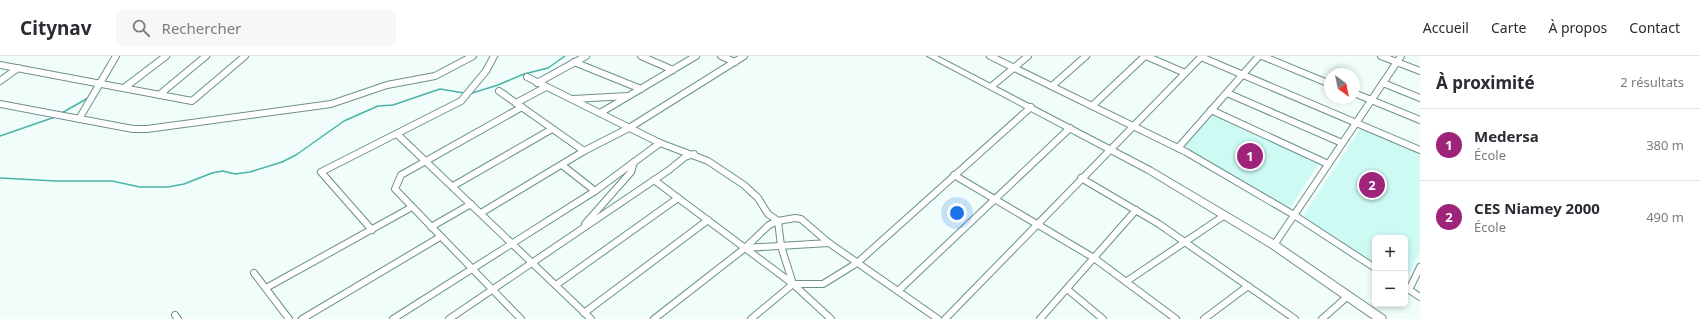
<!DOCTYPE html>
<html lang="fr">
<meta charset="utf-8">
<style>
:root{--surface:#fff;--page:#f7f7f7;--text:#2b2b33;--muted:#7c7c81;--line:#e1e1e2;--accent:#9e237a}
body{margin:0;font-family:"Noto Sans",sans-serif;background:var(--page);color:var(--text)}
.controls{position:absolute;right:12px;bottom:12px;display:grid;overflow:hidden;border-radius:6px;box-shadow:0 2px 6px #0003}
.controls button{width:36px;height:36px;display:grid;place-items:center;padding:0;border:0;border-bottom:1px solid var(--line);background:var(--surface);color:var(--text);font:20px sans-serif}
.compass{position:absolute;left:1324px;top:12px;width:36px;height:36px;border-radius:50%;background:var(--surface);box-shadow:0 2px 6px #0003;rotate:147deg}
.you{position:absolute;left:957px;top:157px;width:14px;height:14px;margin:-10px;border:3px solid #fff;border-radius:50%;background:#1a73e8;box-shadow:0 0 0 6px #1a73e833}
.badge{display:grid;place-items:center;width:26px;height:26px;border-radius:50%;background:var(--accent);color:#fff;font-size:13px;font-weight:700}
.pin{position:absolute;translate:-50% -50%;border:2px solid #fff;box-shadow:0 1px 4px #0006}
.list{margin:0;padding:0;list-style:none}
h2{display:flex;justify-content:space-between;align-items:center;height:52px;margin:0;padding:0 16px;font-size:17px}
h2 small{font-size:13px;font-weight:400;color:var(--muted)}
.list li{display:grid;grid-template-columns:26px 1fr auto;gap:12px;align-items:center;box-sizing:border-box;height:72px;padding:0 16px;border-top:1px solid var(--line)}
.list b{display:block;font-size:15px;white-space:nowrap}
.list p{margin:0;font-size:13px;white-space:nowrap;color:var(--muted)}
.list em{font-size:13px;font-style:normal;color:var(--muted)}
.icon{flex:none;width:22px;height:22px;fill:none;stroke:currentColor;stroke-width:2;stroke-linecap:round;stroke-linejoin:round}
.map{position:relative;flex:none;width:1420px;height:263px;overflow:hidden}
header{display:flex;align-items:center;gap:24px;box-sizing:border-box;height:56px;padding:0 20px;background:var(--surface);border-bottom:1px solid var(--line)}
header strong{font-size:19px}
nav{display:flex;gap:22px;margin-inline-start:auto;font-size:14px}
.search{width:280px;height:36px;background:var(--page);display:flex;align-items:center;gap:10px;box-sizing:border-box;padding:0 14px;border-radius:6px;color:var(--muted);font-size:15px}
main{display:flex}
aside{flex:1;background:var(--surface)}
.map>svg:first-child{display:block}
</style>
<header>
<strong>Citynav</strong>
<div class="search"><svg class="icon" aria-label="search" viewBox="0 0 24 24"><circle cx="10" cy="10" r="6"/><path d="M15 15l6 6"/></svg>Rechercher</div>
<nav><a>Accueil</a><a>Carte</a><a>À propos</a><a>Contact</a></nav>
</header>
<main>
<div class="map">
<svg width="1420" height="263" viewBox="0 0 1420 263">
<rect width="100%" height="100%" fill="#f0fdfb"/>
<g fill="#cdfaf3">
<path d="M1214 57 1320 106 1289 153 1184 91Z"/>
<path d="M1361 72 1420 96V196L1405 226V182H1375V209L1302 162Z"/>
</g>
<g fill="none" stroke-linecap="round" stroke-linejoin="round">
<g stroke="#48b4a9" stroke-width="1.5">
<path d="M469 38 498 29 524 18 548 12 565 0"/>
<path d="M60 58 88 42"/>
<path d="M0 80 55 61"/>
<path d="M0 122 56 125H112L140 131H168L184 128 212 117 223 115 235 118 250 116 282 106 296 99 344 65 378 50 393 49 440 33 464 37"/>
</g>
<defs>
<g id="street">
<path d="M641 0 673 14"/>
<path d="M721 0 735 6"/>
<path d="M990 0 1186 96 1294 159 1375 212"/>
<path d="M1146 0 1185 17"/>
<path d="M1262 0 1330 28"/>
<path d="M1381 0 1420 15"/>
<path d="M1201 1 1420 94"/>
<path d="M574 6 641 33"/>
<path d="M0 9 192 45 245 0"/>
<path d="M527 21 660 87 708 105 744 129 758 142 768 158 778 165 795 162 801 163 829 187 938 263"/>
<path d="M0 25 18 12"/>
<path d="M537 27 586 0"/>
<path d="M1383 27 1420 42"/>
<path d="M992 30 1028 0"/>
<path d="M1052 30 1086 0"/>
<path d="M124 32 166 0"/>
<path d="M499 35 584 95"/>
<path d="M1227 37 1342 87"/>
<path d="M1354 37 1420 64"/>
<path d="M159 39 206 0"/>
<path d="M573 43 628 40"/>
<path d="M516 47 546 31"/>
<path d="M0 48 133 73H147L331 48 387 29 435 20 473 0"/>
<path d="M1092 50 1145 0"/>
<path d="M1211 54 1328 108"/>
<path d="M600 57 696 0"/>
<path d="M79 63 116 0"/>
<path d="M397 78 591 263"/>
<path d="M1178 92 1259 0"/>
<path d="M562 109 595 135"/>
<path d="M954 119 1094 202 1176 263"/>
<path d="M1081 122 1159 168 1295 263"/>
<path d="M654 124 793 228 831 263"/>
<path d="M453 130 552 73"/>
<path d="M481 157 584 95 629 72 744 0"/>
<path d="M585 168 631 116 634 106"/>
<path d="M431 171 471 148"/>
<path d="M372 174 321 116 461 45 486 15 494 0"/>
<path d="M1274 189 1401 0"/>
<path d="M745 192 829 187"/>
<path d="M254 217 289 263"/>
<path d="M1127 225 1225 159"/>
<path d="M556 229 678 142"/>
<path d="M1405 231 1420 241"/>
<path d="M266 232 412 151"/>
<path d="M1067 233 1103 263"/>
<path d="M1409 234 1420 211"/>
<path d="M898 235 1070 72"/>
<path d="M584 257 708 164"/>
<path d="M175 259 178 263"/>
<path d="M302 263 440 181"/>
<path d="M393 263 595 135 660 87"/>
<path d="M449 263 669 114 685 101 694 98"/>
<path d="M521 263 395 133 401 119 522 51"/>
<path d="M654 263 745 192 769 169 778 165 781 190 793 228"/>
<path d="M751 263 793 228H823L857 207 1031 51"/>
<path d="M945 263 1202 0"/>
<path d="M1040 263 1136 154"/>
<path d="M1204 263 1248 230"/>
<path d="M1322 263 1348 240"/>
</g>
<path id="secondary" d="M927 0H937L1152 112 1277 186 1385 260 1386 263H1373L1271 192 1146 116Z"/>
</defs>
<use href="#street" stroke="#6f908b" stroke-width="8"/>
<use href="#secondary" stroke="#6f908b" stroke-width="2"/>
<use href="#street" stroke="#fff" stroke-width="6"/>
<use href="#secondary" fill="#fff" fill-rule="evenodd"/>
</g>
</svg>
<div class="controls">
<button>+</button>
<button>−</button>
</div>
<svg class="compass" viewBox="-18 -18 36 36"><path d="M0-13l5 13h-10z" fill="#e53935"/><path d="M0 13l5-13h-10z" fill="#7c7c81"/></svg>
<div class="you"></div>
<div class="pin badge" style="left:1250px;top:100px">1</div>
<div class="pin badge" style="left:1372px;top:129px">2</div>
</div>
<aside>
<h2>À proximité<small>2 résultats</small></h2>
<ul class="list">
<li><span class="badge">1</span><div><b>Medersa</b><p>École</p></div><em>380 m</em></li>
<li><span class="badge">2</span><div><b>CES Niamey 2000</b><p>École</p></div><em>490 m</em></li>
</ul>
</aside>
</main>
